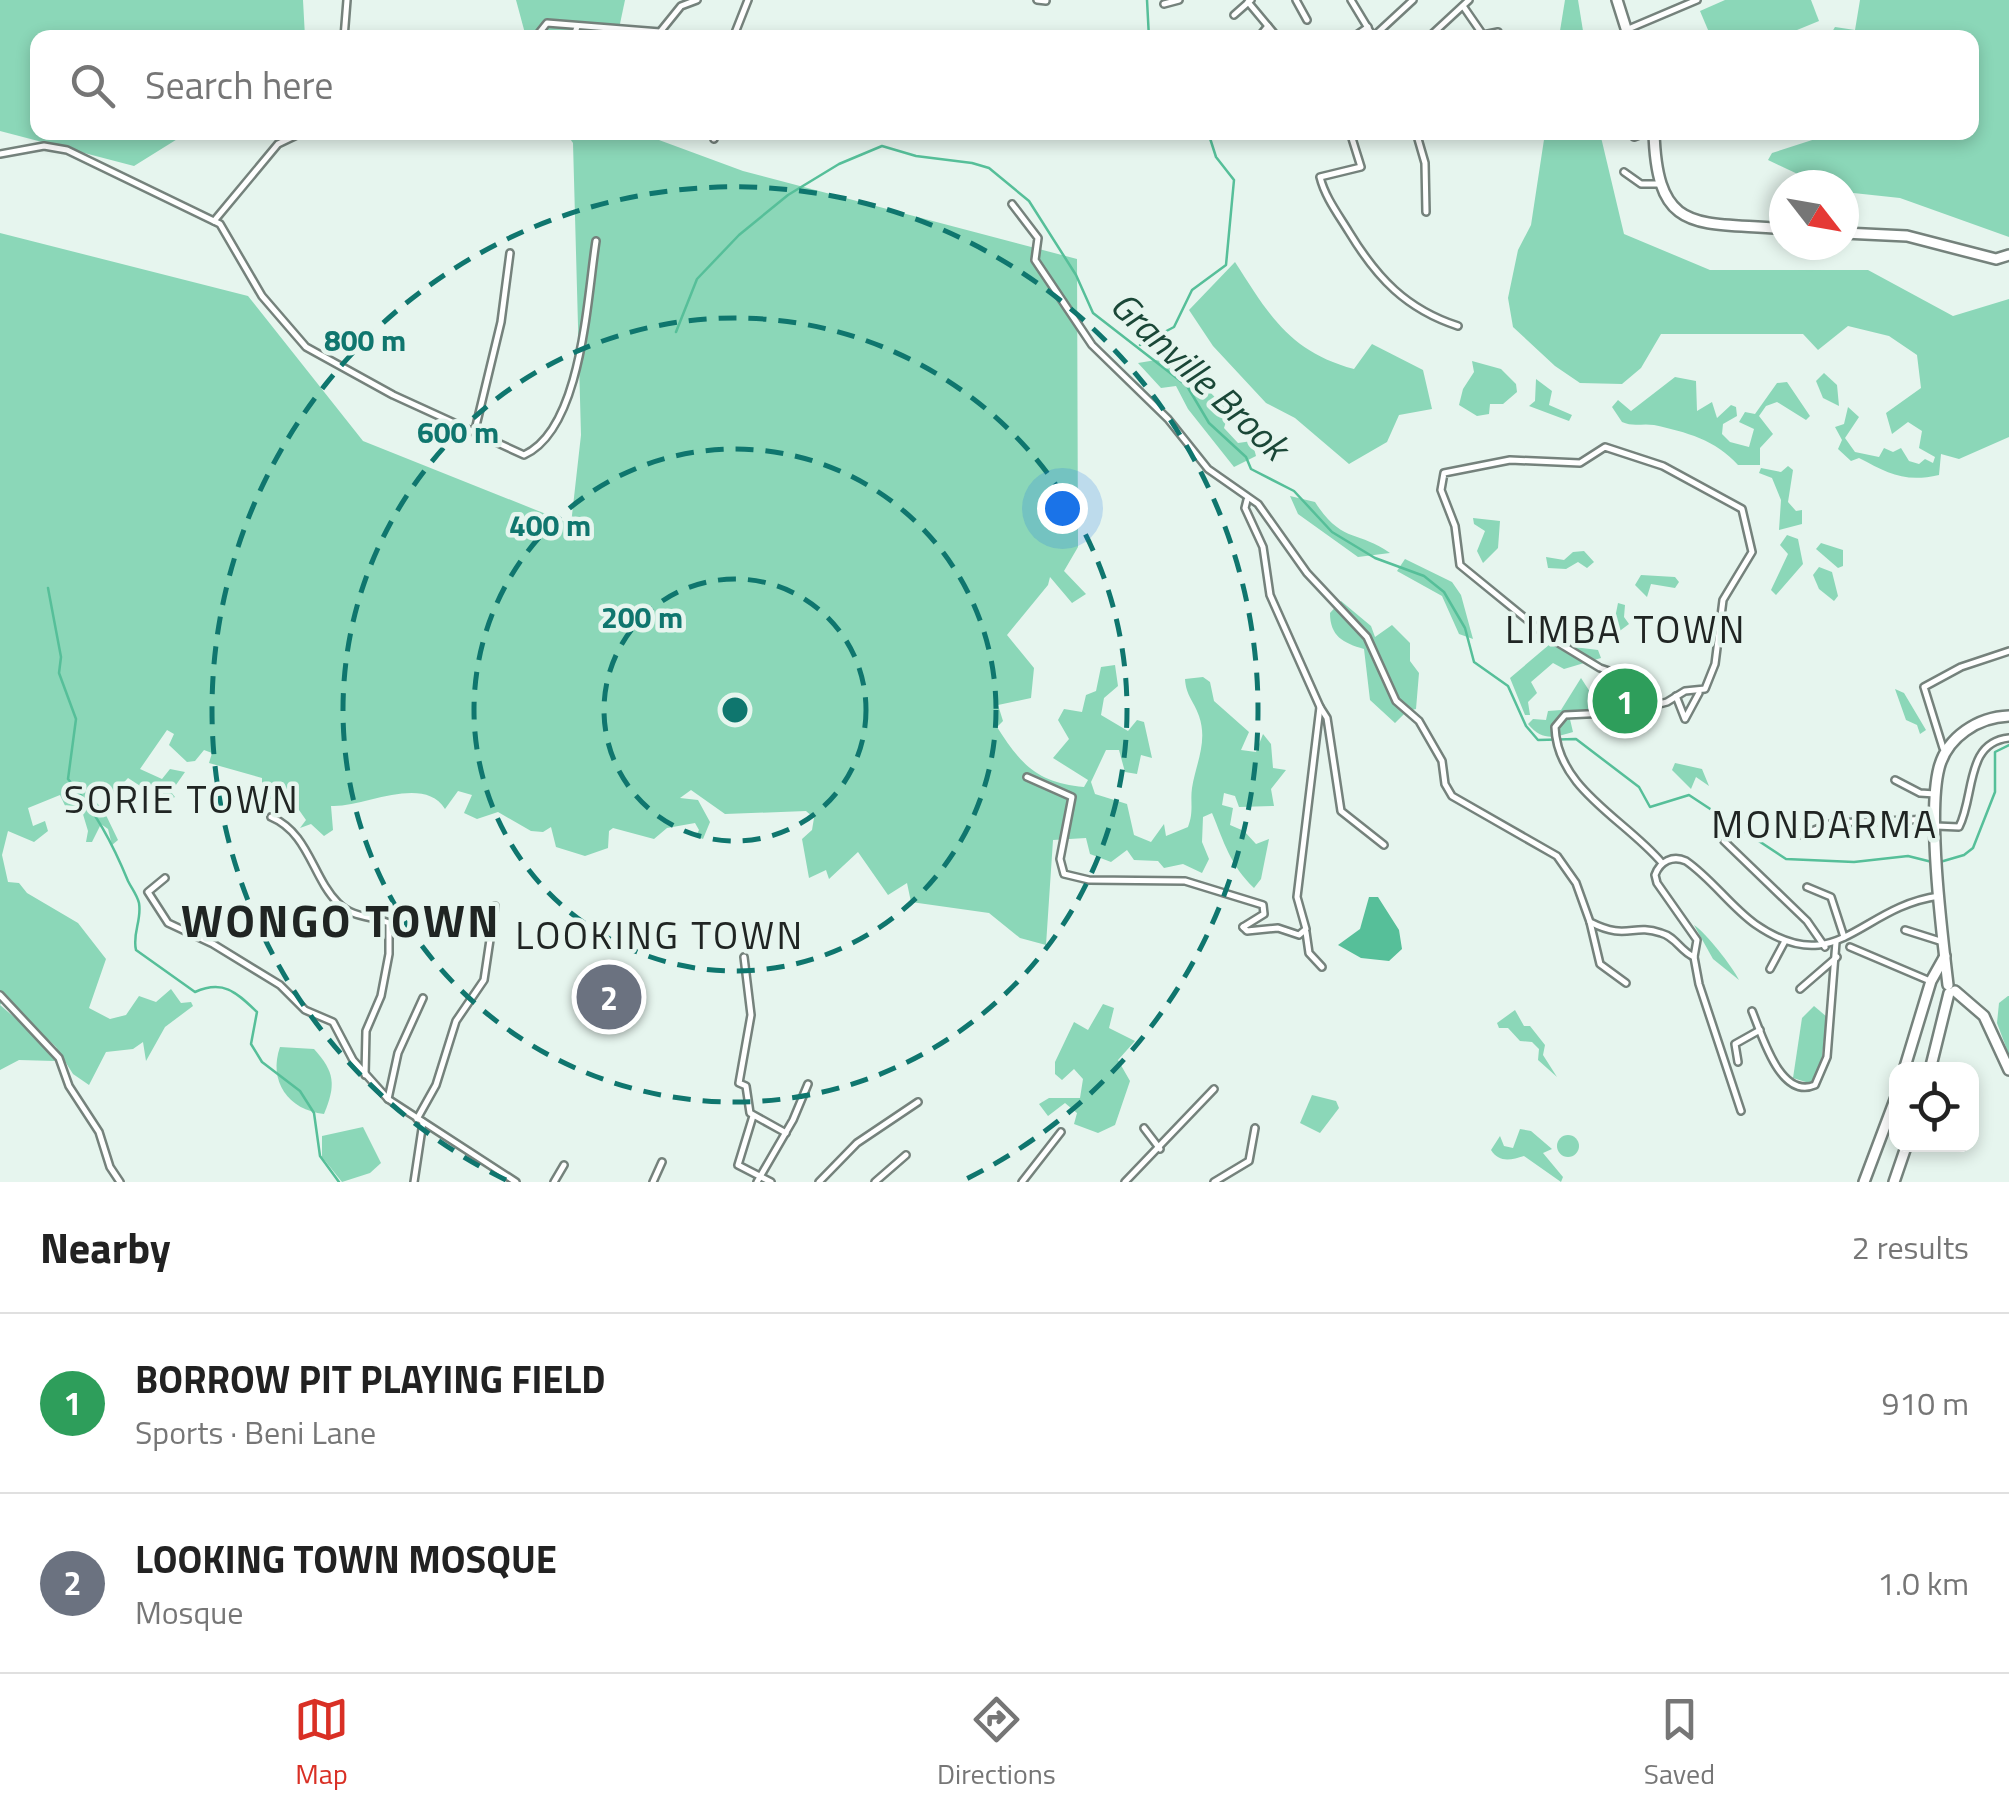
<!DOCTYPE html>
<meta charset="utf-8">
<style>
:root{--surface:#fff;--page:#f2f2f2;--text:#222;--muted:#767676;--line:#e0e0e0;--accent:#d93025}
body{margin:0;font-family:"Titillium Web",sans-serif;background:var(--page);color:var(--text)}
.controls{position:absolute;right:30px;bottom:30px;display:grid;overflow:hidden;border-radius:20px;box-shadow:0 5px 15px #0003}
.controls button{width:90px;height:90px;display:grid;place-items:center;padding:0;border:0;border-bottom:2px solid var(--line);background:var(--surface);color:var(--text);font:50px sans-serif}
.compass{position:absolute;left:1769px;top:170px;width:90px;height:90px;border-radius:50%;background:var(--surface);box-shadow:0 5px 15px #0003;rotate:121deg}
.you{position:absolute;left:1062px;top:508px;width:35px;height:35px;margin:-25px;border:8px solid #fff;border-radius:50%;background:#1a73e8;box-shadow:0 0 0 15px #1a73e833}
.badge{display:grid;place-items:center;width:65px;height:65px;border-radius:50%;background:var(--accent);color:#fff;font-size:32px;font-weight:700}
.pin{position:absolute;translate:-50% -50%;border:5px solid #fff;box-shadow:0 2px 10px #0006}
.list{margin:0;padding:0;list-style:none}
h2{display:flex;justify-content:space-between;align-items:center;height:130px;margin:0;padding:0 40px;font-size:42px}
h2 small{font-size:32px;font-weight:400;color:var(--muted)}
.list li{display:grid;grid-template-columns:65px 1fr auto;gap:30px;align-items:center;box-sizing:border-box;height:180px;padding:0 40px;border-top:2px solid var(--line)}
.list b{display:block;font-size:38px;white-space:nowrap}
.list p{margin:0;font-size:32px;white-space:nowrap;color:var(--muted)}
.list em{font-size:32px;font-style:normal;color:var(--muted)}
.icon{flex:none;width:55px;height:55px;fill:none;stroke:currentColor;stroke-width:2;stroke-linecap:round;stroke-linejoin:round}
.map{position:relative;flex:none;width:2009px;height:1182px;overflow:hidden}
.search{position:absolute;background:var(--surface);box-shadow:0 5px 15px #0003;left:30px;right:30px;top:30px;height:110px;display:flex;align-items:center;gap:25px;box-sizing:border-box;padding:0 35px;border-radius:20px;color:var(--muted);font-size:38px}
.sheet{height:490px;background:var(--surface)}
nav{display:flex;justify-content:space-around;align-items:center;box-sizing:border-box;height:140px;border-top:2px solid var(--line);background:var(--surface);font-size:28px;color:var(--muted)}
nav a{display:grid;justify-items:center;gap:5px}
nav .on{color:var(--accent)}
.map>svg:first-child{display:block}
</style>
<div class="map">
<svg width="2009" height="1182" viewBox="0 0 2009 1182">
<rect width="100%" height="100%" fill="#e6f5ee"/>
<g fill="#8bd7b8">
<path d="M0 0H303L305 37 38 38V132L187 133 134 166 0 131Z"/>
<path d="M516 0H625L617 38 526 37Z"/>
<path d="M1565 0H1578L1584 37H1559Z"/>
<path d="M1725 0H1811L1819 21 1780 37H1711L1700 11Z"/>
<path d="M1860 0H2009V237L1900 198 1844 192V185H1821L1768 160 1772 153 1834 133 1972 132V38L1829 37 1835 27 1855 30Z"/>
<path d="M566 133H640L743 171 1077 259 1078 547 1064 571 1086 594 1072 603 1050 577 1048 585 1007 635 1034 668 1031 698 998 705 1003 721 997 727C1021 765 1038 783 1084 787L1088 780 1053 758 1069 739 1058 720 1064 709 1082 712 1086 695 1096 691 1101 667 1115 665 1118 686 1104 698 1101 715 1128 731 1137 720 1144 722 1152 758 1141 755 1137 774 1125 772 1119 750H1106L1091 782 1095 794 1127 804 1134 835 1151 842 1164 824 1166 836 1188 827C1194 811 1190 802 1192 788 1196 763 1208 742 1199 716 1194 701 1186 696 1185 679L1203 677 1210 682 1214 701 1249 732 1241 750 1256 752 1263 734 1271 744 1273 768 1286 770 1271 789 1274 806 1239 807 1235 796 1224 793 1222 805 1233 808 1230 825 1244 831 1256 844 1269 839 1261 879 1254 888C1230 865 1224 842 1212 813L1203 817 1202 842 1209 859 1202 873 1183 864 1164 868 1158 861 1134 860 1127 850 1111 862 1090 854 1086 838 1053 840 1046 945 1020 938 989 913 911 902 907 883 888 895 858 852 829 879 826 870 809 878 802 839 812 830 814 818 806 811 725 814 691 790 680 798 698 800 710 822 703 839 696 836 699 830 695 823 667 828 654 839 613 828 609 831 608 848 585 856 556 847 551 827 543 832 531 831 498 812 477 819 464 813 472 795 458 791 445 809C423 774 363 808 331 806L333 830 324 836 311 824 300 828 306 820 299 810 287 813 262 792V778L209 763 212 753 204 750 195 761 187 762 169 745 174 734 167 730 140 769 162 779 170 769 185 772 171 792 175 797 161 804 148 801V791L128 778 113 794 87 792 104 811 118 840 112 845 108 829 101 824 92 842H86L88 831 82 811 68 812 60 795 28 808 33 826 45 821 48 831 34 842 8 831 2 855 8 882 19 883 27 893 78 923 106 959 89 1008 110 1019 126 1015 139 996 156 1002 171 989 181 1003 191 1002 193 1006 165 1027 146 1061 143 1042 133 1049 106 1052 89 1085 73 1074 56 1047 5 999 0 1005 50 1048 55 1061 19 1060 0 1070V233L248 296 363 441 571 524 581 435 573 143Z"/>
<path d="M1545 133H1600L1624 234 1710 270H1868L1953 316 2009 299V437L1959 459 1941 454 1939 475C1904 483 1888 473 1859 458L1851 461 1838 449 1842 440 1835 427 1844 424 1848 407 1859 417 1845 438 1855 452 1879 457 1884 448 1893 452 1901 448 1909 461 1919 464 1925 459 1933 463 1935 457 1919 448 1922 431 1908 422 1892 434 1886 413 1921 388 1917 355 1889 336 1848 326 1818 350 1803 334H1661L1641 368 1622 384 1580 383 1555 366 1513 327 1508 298 1518 250 1531 225Z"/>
<path d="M1235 262C1269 315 1290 352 1354 369L1372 344 1423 370 1432 409 1399 415 1387 442 1349 464 1295 418 1266 403 1213 346 1189 310Z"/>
<path d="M1156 360 1187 368 1229 412 1224 428 1238 443 1252 441 1256 456 1234 467 1188 409 1176 386 1161 388 1138 363Z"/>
<path d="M1472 361 1501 369 1516 384 1517 392 1503 404H1490L1489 414 1477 416 1459 405 1463 389 1474 372Z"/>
<path d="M1824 373 1837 385 1839 406 1823 398 1816 381Z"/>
<path d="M1675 377 1696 381 1697 411 1712 402 1717 418 1731 405 1736 407 1737 416 1723 424 1722 434 1730 442 1749 447 1754 429 1739 422 1745 412 1755 414 1777 383 1787 382 1810 416 1806 420 1777 402 1766 406 1759 416 1773 434 1760 448V465H1738C1716 440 1686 432 1654 425 1642 423 1633 427 1622 422L1612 407 1618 400 1631 411Z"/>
<path d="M1536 379 1552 391 1549 405 1572 415 1569 421 1529 406 1535 401Z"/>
<path d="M1788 466 1793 470 1788 502 1796 511 1802 510V524L1779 530 1781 500 1772 478 1759 473 1761 468 1781 472Z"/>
<path d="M1290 496 1315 502C1342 544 1358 530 1390 553L1358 557 1298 514Z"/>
<path d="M1473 518 1500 521 1498 548 1483 563 1477 551 1485 531 1474 524Z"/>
<path d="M1787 535 1798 539 1803 564 1776 595 1771 590 1788 554 1780 545Z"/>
<path d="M1821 543 1843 550V566L1838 568 1816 549Z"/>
<path d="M1584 551 1594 562 1587 568 1578 562 1566 569 1548 568 1546 557 1564 560 1573 552Z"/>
<path d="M1405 559 1452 582 1461 595 1473 639 1459 634 1442 596 1397 571Z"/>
<path d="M1819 567 1832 572 1838 596 1834 601 1819 589 1813 575Z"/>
<path d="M1641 575 1675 577 1679 582 1675 588 1651 584 1647 597 1635 585Z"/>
<path d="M1341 601 1371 626 1375 637 1392 625 1410 643V661L1419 673 1416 709 1407 711 1395 723 1370 700 1364 649C1343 643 1330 636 1330 613Z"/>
<path d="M1618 603 1625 605 1624 617 1629 624 1613 636 1602 623 1615 618Z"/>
<path d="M1550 644 1598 650 1601 658 1564 669 1553 663 1531 682 1537 693 1528 702 1530 715H1525L1510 678Z"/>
<path d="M1605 670 1633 679 1654 707 1608 712 1610 689Z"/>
<path d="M1581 678 1603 712 1569 715 1573 732C1554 738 1542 741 1528 724L1533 719 1546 720 1548 711 1561 710Z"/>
<path d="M1895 689 1904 693 1926 730 1920 734 1917 725 1906 720Z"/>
<path d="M1675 763 1702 769 1709 786 1696 777 1691 789 1672 770Z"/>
<path d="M1694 925C1706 933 1732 966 1739 980L1713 959Z"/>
<path d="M2008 996H2009V1055L1997 1023 1999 1003Z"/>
<path d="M1103 1004 1114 1008 1109 1028 1135 1041 1118 1060 1130 1081 1115 1125 1098 1133 1074 1124 1077 1113 1065 1103 1048 1116 1039 1104 1049 1098H1080L1083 1079 1074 1069 1062 1080 1055 1074V1062L1074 1022 1088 1030Z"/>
<path d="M1814 1006 1827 1017 1820 1071 1812 1084 1793 1078 1802 1018Z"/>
<path d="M1515 1010 1524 1026H1530L1545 1045 1543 1055 1557 1077 1538 1060 1539 1049 1532 1042 1520 1041 1508 1028H1499L1497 1023Z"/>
<path d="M280 1047 314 1049C335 1072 336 1085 324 1114 288 1110 268 1081 280 1047Z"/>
<path d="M1312 1095 1336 1101 1339 1108 1320 1133 1300 1123Z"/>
<path d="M363 1127 381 1163 370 1173 342 1182 322 1157V1136Z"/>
<path d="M1520 1129 1531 1131 1552 1149 1543 1153 1563 1177 1561 1182 1524 1156C1511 1160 1499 1163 1491 1150L1500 1136 1504 1146 1513 1148Z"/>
<circle cx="1568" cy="1146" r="11"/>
</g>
<path fill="#56bf99" d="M1369 897H1378L1399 930 1402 949 1389 961 1361 958 1338 945 1360 929Z"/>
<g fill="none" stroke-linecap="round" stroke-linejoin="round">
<g stroke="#56bf99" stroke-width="2.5">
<path d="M1147 0 1149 38"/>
<path d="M676 332 697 279 739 235 788 195 839 164 882 146 916 156 972 163 989 168 1029 201 1076 275 1093 313 1187 386 1209 423 1246 457 1251 469 1294 491 1332 532 1375 558 1424 576 1444 592 1465 628 1474 662 1508 686 1526 726 1538 740 1576 739 1639 787 1650 807 1689 795 1786 859 1854 862 1908 856 1932 862"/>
<path d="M1140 345 1174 327 1192 290 1226 265 1234 180 1216 157 1208 132"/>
<path d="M48 588 61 657 59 673 76 719 68 779C95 811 112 842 128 881 132 889 137 895 139 903 142 921 132 933 136 950L195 992C224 979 237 993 257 1012L251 1044 262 1062 300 1091 314 1113 320 1156 339 1182"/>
<path d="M1940 862 1964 855 1973 848 1995 792V752L2009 745"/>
</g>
<defs>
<g id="street">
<path d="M1037 0 1046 1"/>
<path d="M1296 0 1307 20"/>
<path d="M1351 0 1374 38"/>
<path d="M1248 2 1278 38"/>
<path d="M1164 4 1179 0"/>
<path d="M1463 6 1483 35 1498 32"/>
<path d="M1234 15 1251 0"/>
<path d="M1626 30 1697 0"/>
<path d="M1373 37 1413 0"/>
<path d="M344 38 347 0"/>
<path d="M535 38 547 23 660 32 681 6 697 0"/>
<path d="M573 38 577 27"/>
<path d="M733 38 748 0"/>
<path d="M1258 38 1268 26"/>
<path d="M1352 38 1368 27"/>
<path d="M1428 38 1469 0"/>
<path d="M1350 132 1361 167 1320 177C1325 197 1338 214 1349 232 1377 278 1406 309 1458 326"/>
<path d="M1416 132 1425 163 1426 212"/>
<path d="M1634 137 1647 132"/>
<path d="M714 139 715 132"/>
<path d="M0 154 44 146 67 150 220 224 262 296 306 347 393 395 524 455C582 429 587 298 596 241"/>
<path d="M1624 172 1641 184H1657"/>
<path d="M1012 204 1038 238 1035 260 1092 345 1168 419 1208 469 1258 504 1307 573 1367 637 1396 701 1419 721 1442 761 1445 784 1452 796 1557 856 1576 883 1590 922C1627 941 1632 923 1661 933 1676 937 1680 951 1694 957"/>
<path d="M214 221 278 144 303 132"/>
<path d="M475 430 501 322 510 253"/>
<path d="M1676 696 1685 719 1699 693"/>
<path d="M1320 707 1327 718 1341 811 1384 845"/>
<path d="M1654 707 1633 679 1600 668 1547 636 1460 565 1455 526 1441 490 1444 473 1510 460 1580 463 1605 447 1663 466 1742 509 1752 552 1723 600 1715 664 1705 689 1685 691 1667 702 1629 712 1565 715 1555 727C1557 789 1625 819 1662 863"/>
<path d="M1948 749 1943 748 1924 687 1961 667 2009 651"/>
<path d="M1027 777 1072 797 1060 859 1064 874 1089 880 1185 881 1263 905 1264 914 1243 927"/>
<path d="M1895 780 1920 793 1935 794"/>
<path d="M271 817C309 833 312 877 338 903 352 918 372 916 389 923V954L381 996 366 1031 365 1075"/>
<path d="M1936 826 1959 827C1975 796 1965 742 2009 738"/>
<path d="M1801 835 1833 823 1933 819"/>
<path d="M1724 841 1807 921 1825 947"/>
<path d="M165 878 148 892 168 923 213 944 280 985 305 1010 333 1022 353 1060 388 1099 516 1182"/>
<path d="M1807 887 1831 897 1844 937"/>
<path d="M1590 922 1600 964 1626 983"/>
<path d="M1243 927 1247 931 1278 928 1299 935 1306 929 1297 897 1320 707 1270 595 1263 547 1245 508 1247 500"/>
<path d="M1905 930 1943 942"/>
<path d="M1306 932 1309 953 1322 967"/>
<path d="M1850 947 1930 981"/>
<path d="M744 957 751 1015 739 1083 746 1086 750 1113 786 1133"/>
<path d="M1770 969 1785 941"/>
<path d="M1800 989 1837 957"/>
<path d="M0 995 59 1058 69 1086 99 1132 110 1167 120 1182"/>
<path d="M1752 1011C1762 1035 1780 1100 1815 1085L1827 1057 1836 942"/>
<path d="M1738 1062 1735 1044 1760 1030"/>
<path d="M388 1099 398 1053 423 998"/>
<path d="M1741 1111 1699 984 1694 957 1697 940 1657 883 1655 875C1660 861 1673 855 1686 861 1712 879 1730 906 1755 924 1837 981 1859 907 1939 896"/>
<path d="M753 1116 738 1165 771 1182"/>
<path d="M417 1119 436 1085 456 1021 484 980 495 906"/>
<path d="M1144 1128 1160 1149"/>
<path d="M414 1182 423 1122"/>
<path d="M554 1182 564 1165"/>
<path d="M653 1182 662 1162"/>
<path d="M757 1182 793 1120 808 1084"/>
<path d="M819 1182 857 1143 918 1102"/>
<path d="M875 1182 906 1155"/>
<path d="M1022 1182 1061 1132"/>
<path d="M1125 1182 1214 1089"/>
<path d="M1214 1182 1249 1161 1255 1128"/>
</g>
<g id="secondary">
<path d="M1617 0 1629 38"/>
<path d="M1654 132C1657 237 1698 221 1784 229"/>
<path d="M1844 233 1907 236 1996 259 2009 255"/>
<path d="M1948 985C1942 934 1927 814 1939 768 1947 737 1978 717 2009 716"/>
<path d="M1955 991 1984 1016 2009 1070"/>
<path d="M1904 1070 1931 981 1945 956"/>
<path d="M1930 1070 1949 993"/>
<path d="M1864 1182 1896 1097"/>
<path d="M1894 1182 1907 1144"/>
</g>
</defs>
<use href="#street" stroke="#75827c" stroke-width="10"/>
<use href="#secondary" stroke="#75827c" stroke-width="14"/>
<use href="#street" stroke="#fff" stroke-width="5"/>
<use href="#secondary" stroke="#fff" stroke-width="9"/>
</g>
<g fill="none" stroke="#0f766e" stroke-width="5" stroke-dasharray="18 12">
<circle cx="735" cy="710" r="131"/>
<circle cx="735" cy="710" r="261"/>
<circle cx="735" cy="710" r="392"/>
<path d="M506 1180A523 523 0 1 1 964 1180"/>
</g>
<g text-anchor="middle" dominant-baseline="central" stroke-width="9" stroke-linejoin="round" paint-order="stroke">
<g font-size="38" font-style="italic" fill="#1a4737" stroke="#e6f5ee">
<text transform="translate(1200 375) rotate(43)">Granville Brook</text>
</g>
<g font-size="38" letter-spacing="2.5" fill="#202523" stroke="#e6f5ee">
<text x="1626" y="629">LIMBA TOWN</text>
<text x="182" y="799">SORIE TOWN</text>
<text x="1825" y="824">MONDARMA</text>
<text x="660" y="935">LOOKING TOWN</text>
</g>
<g font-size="45" font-weight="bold" letter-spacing="2.5" fill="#202523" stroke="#e6f5ee">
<text x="341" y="920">WONGO TOWN</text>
</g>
</g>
<circle cx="735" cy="710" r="15" fill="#0f766e" stroke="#e6f5ee" stroke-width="5"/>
<g font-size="30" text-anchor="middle" font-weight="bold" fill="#0f766e" stroke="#e6f5ee" stroke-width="9" stroke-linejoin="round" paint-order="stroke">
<text x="365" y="351">800 m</text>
<text x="458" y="443">600 m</text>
<text x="550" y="536">400 m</text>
<text x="642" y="628">200 m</text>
</g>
</svg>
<div class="controls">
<button><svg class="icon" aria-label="locate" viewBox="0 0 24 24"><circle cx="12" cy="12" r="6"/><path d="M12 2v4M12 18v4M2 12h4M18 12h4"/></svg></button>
</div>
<svg class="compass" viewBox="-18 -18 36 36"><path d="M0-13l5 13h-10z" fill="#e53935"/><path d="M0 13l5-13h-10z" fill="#767676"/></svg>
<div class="you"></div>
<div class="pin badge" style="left:1625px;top:701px;background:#2e9e5b">1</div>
<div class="pin badge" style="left:609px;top:997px;background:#6b7280">2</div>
<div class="search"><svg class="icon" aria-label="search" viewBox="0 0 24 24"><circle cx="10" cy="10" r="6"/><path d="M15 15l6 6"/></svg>Search here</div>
</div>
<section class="sheet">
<h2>Nearby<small>2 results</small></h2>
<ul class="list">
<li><span class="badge" style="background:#2e9e5b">1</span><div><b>BORROW PIT PLAYING FIELD</b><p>Sports · Beni Lane</p></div><em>910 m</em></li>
<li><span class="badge" style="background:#6b7280">2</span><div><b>LOOKING TOWN MOSQUE</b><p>Mosque</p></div><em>1.0 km</em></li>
</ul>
</section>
<nav>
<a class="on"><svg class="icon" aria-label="map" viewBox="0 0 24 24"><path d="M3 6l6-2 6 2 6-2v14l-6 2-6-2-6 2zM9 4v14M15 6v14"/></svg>Map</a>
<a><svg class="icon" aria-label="directions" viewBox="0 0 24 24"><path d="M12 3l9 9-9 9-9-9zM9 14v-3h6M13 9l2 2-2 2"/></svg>Directions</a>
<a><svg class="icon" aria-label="saved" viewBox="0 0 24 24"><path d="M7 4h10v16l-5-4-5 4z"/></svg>Saved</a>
</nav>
